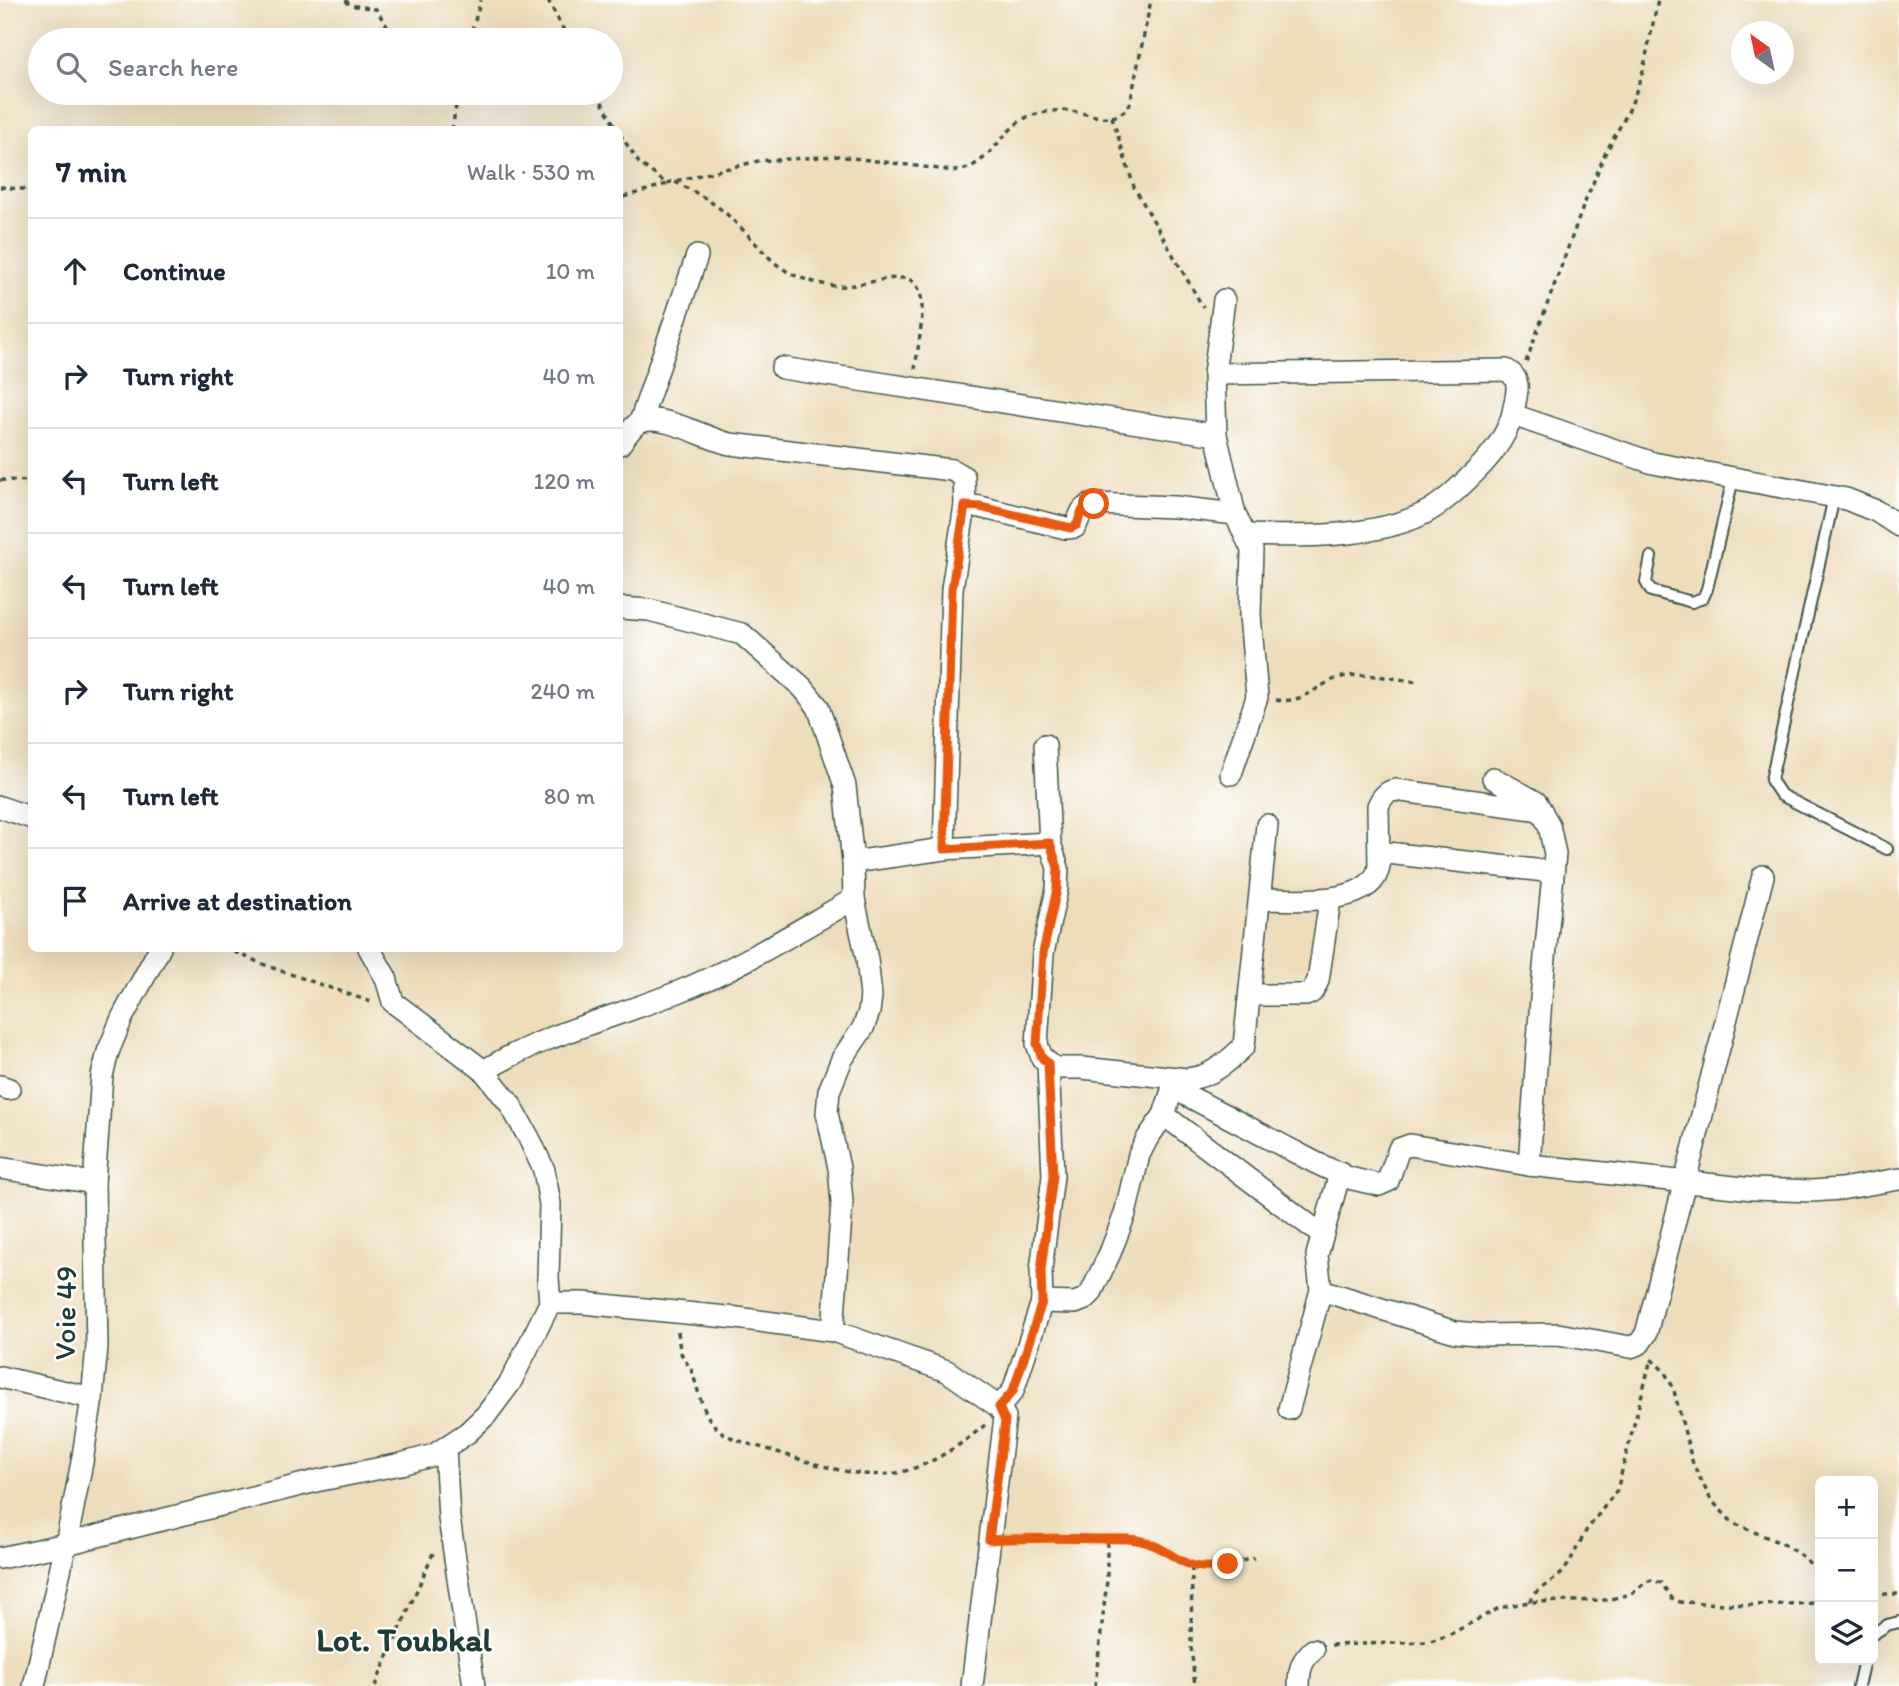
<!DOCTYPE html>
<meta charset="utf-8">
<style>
:root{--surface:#fff;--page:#f2f2f3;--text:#1f2937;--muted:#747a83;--line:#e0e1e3}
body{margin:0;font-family:Itim,sans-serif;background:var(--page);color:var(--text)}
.controls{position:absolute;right:21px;bottom:21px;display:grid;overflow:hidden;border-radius:10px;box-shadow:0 7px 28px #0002}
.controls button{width:63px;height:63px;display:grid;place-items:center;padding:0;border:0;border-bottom:2px solid var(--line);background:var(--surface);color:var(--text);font:35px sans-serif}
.compass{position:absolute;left:1731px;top:21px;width:63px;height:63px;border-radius:50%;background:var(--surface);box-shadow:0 7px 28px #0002;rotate:327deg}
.stop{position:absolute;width:21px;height:21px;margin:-16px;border:5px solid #ea580c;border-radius:50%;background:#fff}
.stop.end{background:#ea580c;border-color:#fff;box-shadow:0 2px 7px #0008}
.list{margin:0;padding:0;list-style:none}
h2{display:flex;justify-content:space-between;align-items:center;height:91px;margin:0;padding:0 28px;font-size:30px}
h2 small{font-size:23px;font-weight:400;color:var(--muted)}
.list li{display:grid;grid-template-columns:46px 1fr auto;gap:21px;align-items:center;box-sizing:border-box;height:105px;padding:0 28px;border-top:2px solid var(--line)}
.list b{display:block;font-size:26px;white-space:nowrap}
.list em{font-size:23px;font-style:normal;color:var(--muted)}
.icon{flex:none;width:38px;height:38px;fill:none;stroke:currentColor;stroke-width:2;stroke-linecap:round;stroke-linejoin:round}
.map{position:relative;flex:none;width:1899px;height:1686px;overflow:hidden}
.search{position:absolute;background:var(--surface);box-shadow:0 7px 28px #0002;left:28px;top:28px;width:595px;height:77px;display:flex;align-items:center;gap:18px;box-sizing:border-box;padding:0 24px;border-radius:38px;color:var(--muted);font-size:26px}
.panel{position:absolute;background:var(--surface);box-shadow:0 7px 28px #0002;left:28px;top:126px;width:595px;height:826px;border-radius:10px}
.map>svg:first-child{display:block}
</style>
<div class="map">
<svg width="1899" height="1686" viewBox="0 0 1899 1686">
<rect width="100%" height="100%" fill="#fff"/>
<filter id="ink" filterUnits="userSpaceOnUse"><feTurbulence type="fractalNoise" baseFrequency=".0143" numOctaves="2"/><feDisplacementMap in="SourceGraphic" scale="14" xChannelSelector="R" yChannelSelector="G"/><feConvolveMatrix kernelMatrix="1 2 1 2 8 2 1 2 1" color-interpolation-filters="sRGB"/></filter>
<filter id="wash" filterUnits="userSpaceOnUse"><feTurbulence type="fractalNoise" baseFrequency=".00686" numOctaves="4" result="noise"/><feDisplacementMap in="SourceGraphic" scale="28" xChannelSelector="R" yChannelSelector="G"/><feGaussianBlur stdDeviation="1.57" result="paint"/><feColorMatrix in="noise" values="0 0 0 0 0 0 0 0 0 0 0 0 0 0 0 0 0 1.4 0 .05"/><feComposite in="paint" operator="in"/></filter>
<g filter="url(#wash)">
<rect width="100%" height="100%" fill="#edddbb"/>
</g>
<g filter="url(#ink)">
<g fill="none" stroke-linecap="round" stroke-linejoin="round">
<defs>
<g id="lane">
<path d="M1834 497 1771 780 1781 795 1887 849"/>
<path d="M1651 557 1646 582 1651 591 1692 602 1703 598 1707 589 1733 479"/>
<path d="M1873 1634 1887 1625 1899 1622"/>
<path d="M1858 1686 1864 1660"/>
</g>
<g id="street">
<path d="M1224 300 1214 374 1216 435 1235 514 1252 550 1250 615 1257 697 1231 774"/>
<path d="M782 368 1216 435"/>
<path d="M1214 374 1506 370C1522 378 1517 393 1514 407 1511 430 1493 454 1477 470 1461 486 1443 504 1423 514 1373 538 1299 537 1245 535"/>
<path d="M1513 415 1653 463 1846 499 1876 511 1899 526"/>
<path d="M640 422 697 256"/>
<path d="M620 444C625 437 631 428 638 423 660 411 706 439 730 444L952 470 964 477 965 505 980 507 1066 528 1075 527C1082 516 1078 508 1094 504L1175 507 1235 514"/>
<path d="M620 608 649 610 742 634 803 688 818 707 845 786 853 862 854 899 867 959 871 996 869 1012 863 1028 842 1059 829 1091 827 1113 839 1168 842 1202 833 1331 947 1371 999 1407 1005 1417 972 1686"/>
<path d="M1045 745 1050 843 1058 868 1057 889 1043 953 1037 1044 1042 1058 1055 1068H1082L1187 1079C1211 1077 1227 1063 1244 1046L1267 825"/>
<path d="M1493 778 1536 802 1549 825 1555 854 1541 999 1529 1165"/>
<path d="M0 807 32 818"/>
<path d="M944 849 952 589 965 505"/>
<path d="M1379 852 1553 872"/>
<path d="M853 862 944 849 1050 843"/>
<path d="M1261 899C1291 899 1373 908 1379 866L1378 806C1382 797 1386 792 1395 790L1541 810"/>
<path d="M1250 995H1306L1312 992 1318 981 1330 900"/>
<path d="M484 1071C543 1034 614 1018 678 992 739 968 797 931 854 899"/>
<path d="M0 1086 9 1089"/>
<path d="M1173 1088 1316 1163 1349 1178 1379 1185 1388 1181 1399 1149 1410 1145 1529 1165 1753 1189 1812 1191 1841 1189 1899 1179"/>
<path d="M1164 1115 1322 1235"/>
<path d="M0 1168 94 1183"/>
<path d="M1321 1290 1455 1332 1486 1335 1558 1334 1630 1347 1639 1344 1646 1334 1763 876"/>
<path d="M1042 1302 1075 1303 1085 1299 1091 1293 1110 1253 1125 1214 1139 1155 1147 1139 1164 1115 1176 1078"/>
<path d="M550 1303H583L737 1318 833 1331"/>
<path d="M0 1377 92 1398"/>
<path d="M999 1407 1013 1391 1042 1302 1041 1270 1053 1176 1048 1063"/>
<path d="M1289 1409 1321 1290 1317 1255 1340 1173"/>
<path d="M445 1448 449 1518 474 1686"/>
<path d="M0 1558 66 1544 316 1481 401 1464 434 1455 467 1433 486 1415 510 1383 550 1303 548 1278 550 1204 544 1170 529 1138 510 1104 484 1071 393 1002 386 978 369 948"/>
<path d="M34 1686 66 1544 82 1462 92 1398 97 1347 94 1183 102 1076 108 1052 122 1018 160 948"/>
<path d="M1299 1686C1299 1670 1301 1661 1313 1650"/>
</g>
</defs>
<use href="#lane" stroke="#3e5548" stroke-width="14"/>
<use href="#street" stroke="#3e5548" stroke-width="24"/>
<g stroke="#3e5548" stroke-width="3.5" stroke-dasharray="5 5" stroke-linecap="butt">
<path d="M346 0 349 5 376 9 388 28"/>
<path d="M548 0 569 40"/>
<path d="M469 40 481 0"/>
<path d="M597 93 617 130"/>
<path d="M1112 117 1134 187 1203 307"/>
<path d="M452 130 458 93"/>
<path d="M620 134 639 163 667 184 620 198"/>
<path d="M675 182C698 193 719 205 737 224 772 258 775 275 828 285 854 290 877 277 903 278 909 278 913 281 916 285 929 299 917 350 915 369"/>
<path d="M667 183 758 161 837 156 955 171C993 167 1003 123 1033 115 1045 112 1058 109 1071 111 1093 114 1115 127 1130 104L1151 0"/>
<path d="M0 187 32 190"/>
<path d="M1526 362 1583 207 1605 154 1630 108 1642 75 1658 0"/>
<path d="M0 480 32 481"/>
<path d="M1276 700C1307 704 1315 684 1342 677 1366 672 1395 679 1419 682"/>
<path d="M225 948 270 967 374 1003"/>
<path d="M678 1332C679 1339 679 1347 681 1353 684 1360 689 1365 692 1372 699 1391 702 1415 718 1429 733 1442 759 1446 777 1452 870 1482 905 1490 985 1425"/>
<path d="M1009 1539 1135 1540 1160 1549 1180 1562 1192 1567H1218L1254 1558"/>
<path d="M1192 1567 1191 1645 1195 1686"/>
<path d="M1873 1594H1899"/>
<path d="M1529 1602 1535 1593 1561 1574 1568 1565 1586 1531 1617 1490 1651 1359 1664 1371 1673 1387 1693 1464 1711 1500 1733 1523 1783 1544 1802 1556 1820 1573"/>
<path d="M1331 1645 1427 1642 1447 1636 1499 1608 1529 1602 1607 1600 1631 1594 1646 1582 1652 1580 1661 1583 1672 1598 1680 1602 1750 1605 1820 1603"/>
<path d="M375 1686 434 1551"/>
<path d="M1095 1686 1107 1580V1539"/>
</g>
<use href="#lane" stroke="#fff" stroke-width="10"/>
<use href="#street" stroke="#fff" stroke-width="21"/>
</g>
</g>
<g fill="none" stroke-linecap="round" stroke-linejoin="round" filter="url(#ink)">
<path stroke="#ea580c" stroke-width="9" d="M1094 504C1080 507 1081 514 1077 525L1071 528 980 507 965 506 952 589 944 849 1050 843 1058 868 1057 889 1043 953 1037 1044 1042 1058 1048 1063 1053 1176 1041 1270 1042 1302 1013 1391 999 1407 1005 1421 989 1540C1025 1538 1062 1538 1098 1539 1111 1539 1124 1538 1137 1540 1176 1547 1179 1577 1228 1564"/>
</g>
<g text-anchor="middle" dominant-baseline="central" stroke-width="5" stroke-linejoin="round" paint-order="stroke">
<g font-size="30" fill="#1f3d34" stroke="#fff">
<text transform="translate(65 1313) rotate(-89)">Voie 49</text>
</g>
<g font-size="33" font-weight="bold" fill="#1f3d34" stroke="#fff">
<text x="404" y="1639">Lot. Toubkal</text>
</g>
</g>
</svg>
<div class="controls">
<button>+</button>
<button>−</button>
<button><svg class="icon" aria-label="layers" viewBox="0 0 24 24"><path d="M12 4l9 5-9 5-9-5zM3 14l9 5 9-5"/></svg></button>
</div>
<svg class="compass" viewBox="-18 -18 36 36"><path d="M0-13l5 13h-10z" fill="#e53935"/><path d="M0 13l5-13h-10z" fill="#747a83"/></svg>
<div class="stop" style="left:1094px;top:504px"></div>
<div class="stop end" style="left:1228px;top:1564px"></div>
<div class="search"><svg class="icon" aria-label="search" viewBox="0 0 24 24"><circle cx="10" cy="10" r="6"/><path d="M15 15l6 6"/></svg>Search here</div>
<section class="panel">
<h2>7 min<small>Walk · 530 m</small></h2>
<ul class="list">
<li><svg class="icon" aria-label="ahead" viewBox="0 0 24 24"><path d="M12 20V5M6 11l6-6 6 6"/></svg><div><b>Continue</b></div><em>10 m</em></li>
<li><svg class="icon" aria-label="right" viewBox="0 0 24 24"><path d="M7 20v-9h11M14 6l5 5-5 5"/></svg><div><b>Turn right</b></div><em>40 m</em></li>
<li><svg class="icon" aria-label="left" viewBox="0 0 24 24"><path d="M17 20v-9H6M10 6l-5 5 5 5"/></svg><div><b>Turn left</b></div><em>120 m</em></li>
<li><svg class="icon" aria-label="left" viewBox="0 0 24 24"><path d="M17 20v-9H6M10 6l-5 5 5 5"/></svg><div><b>Turn left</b></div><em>40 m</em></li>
<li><svg class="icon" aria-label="right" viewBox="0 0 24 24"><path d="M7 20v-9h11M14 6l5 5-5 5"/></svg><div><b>Turn right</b></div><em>240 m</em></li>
<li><svg class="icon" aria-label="left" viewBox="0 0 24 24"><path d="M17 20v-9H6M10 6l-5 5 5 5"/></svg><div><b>Turn left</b></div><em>80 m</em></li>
<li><svg class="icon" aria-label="arrive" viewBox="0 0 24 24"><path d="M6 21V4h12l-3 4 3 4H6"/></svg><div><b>Arrive at destination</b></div></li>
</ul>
</section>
</div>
